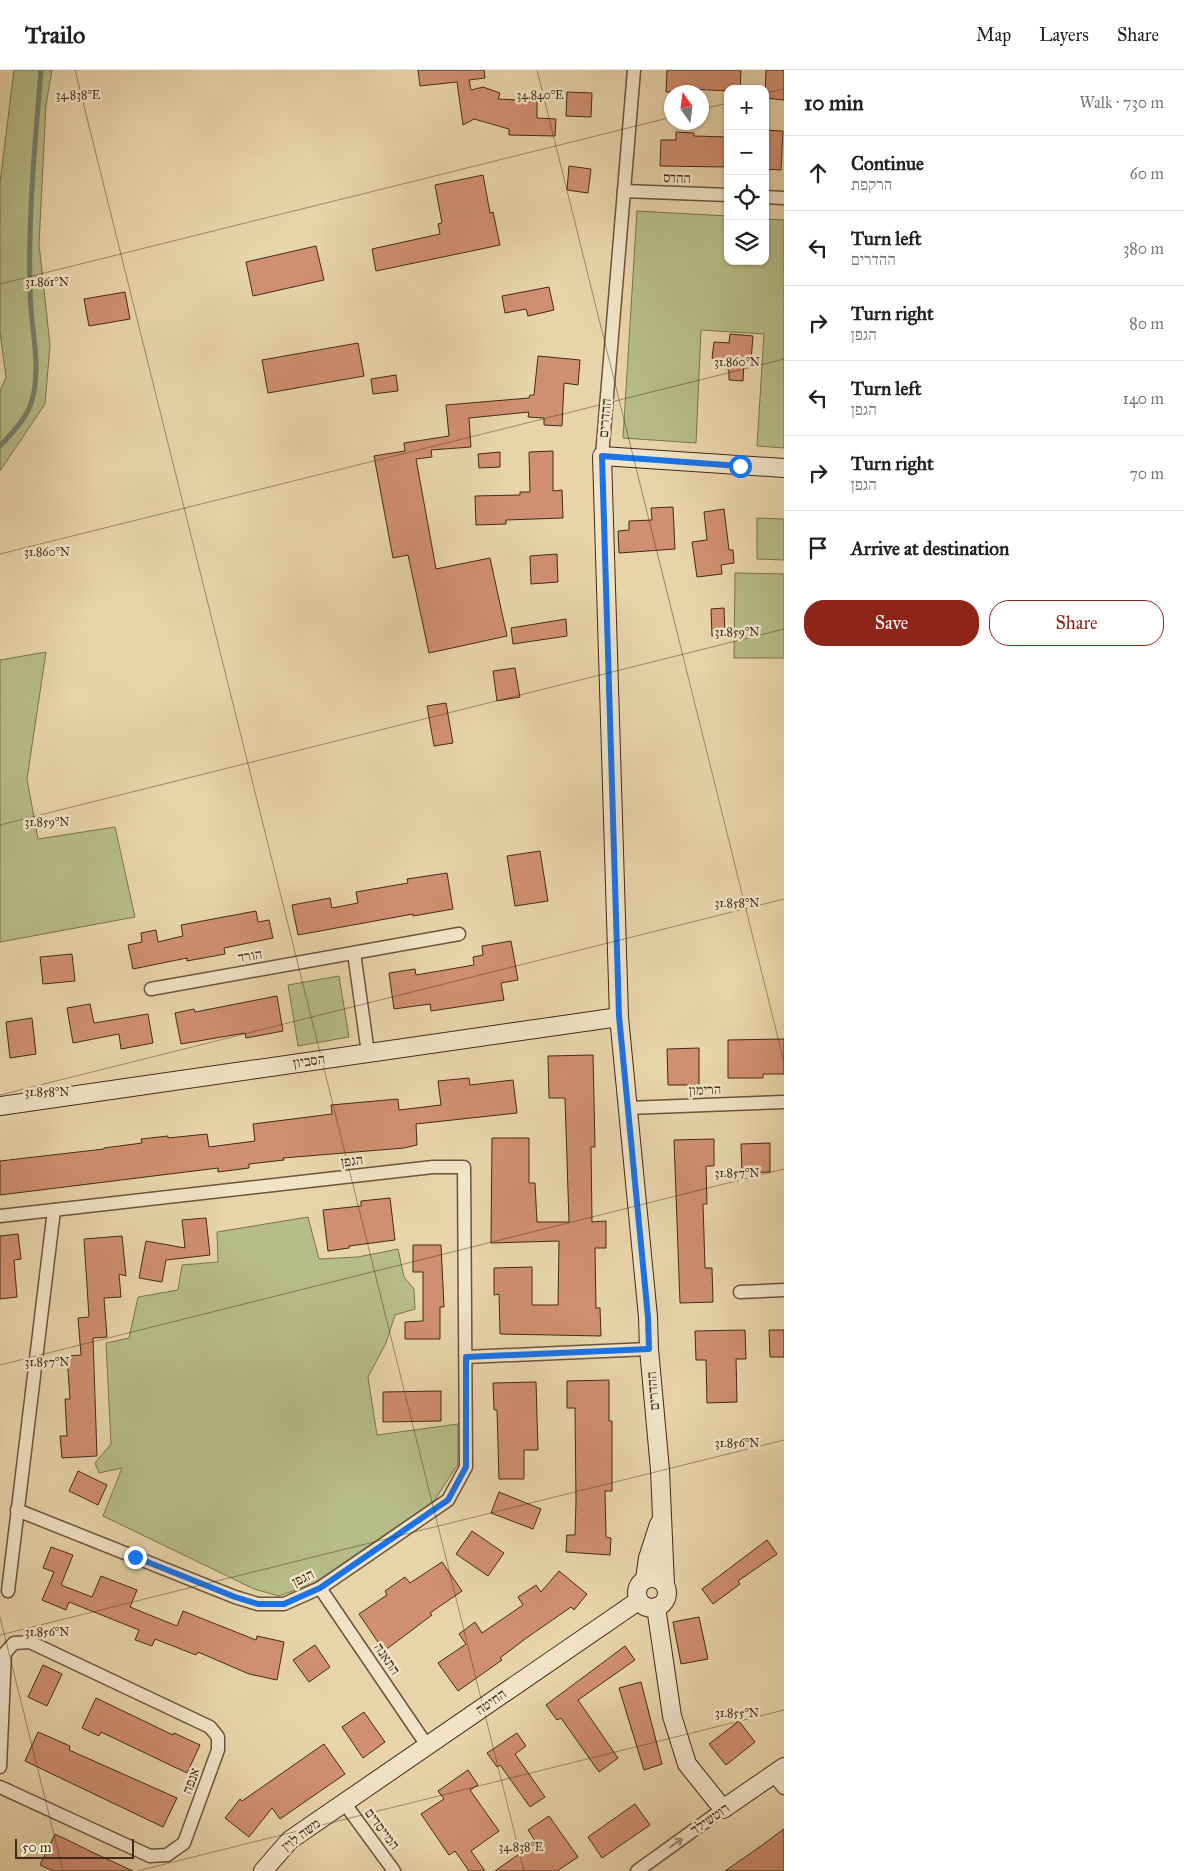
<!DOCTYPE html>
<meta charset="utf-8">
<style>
:root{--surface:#fff;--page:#f2f2f2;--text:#222;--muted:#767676;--line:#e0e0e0;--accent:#8f2418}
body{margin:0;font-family:"IM FELL Great Primer","Frank Ruhl Libre",serif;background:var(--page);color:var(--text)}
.controls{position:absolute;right:15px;top:15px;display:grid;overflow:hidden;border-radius:10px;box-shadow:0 1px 4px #0004}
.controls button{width:45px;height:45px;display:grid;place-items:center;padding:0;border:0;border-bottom:1px solid var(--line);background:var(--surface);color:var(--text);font:25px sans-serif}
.compass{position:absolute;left:664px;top:15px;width:45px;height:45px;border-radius:50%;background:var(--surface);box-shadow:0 1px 4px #0004;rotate:346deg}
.scale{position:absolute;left:15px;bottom:12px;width:119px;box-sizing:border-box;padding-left:5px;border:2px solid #432a17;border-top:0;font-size:14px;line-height:18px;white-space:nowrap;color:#432a17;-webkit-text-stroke:4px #f0e3c7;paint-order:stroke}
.stop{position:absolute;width:15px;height:15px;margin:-11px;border:4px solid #1a73e8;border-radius:50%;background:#fff}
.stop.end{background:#1a73e8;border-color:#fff;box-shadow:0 1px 5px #0008}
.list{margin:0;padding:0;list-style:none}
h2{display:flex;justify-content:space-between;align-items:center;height:65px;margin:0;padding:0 20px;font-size:21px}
h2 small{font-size:16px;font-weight:400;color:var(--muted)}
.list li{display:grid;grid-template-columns:32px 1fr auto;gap:15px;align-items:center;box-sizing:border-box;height:75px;padding:0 20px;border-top:1px solid var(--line)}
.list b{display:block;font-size:19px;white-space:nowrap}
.list p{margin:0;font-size:16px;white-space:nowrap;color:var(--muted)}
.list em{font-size:16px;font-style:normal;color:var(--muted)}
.actions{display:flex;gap:10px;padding:15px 20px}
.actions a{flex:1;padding:11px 0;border:1px solid var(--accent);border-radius:20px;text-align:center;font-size:18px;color:var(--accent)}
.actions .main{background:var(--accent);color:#fff}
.icon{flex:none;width:28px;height:28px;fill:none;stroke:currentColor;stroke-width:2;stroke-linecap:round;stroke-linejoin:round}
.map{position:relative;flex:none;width:784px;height:1801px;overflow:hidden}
header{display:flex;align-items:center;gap:30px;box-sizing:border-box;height:70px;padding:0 25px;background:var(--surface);border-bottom:1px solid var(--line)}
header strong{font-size:24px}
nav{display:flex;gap:28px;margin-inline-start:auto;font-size:18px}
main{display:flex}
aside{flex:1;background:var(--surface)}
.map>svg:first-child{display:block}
</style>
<header>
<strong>Trailo</strong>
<nav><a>Map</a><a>Layers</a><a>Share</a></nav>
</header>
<main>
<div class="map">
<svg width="784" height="1801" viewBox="0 0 784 1801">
<rect width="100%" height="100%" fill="#e8d4a9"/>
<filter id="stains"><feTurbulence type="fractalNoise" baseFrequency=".004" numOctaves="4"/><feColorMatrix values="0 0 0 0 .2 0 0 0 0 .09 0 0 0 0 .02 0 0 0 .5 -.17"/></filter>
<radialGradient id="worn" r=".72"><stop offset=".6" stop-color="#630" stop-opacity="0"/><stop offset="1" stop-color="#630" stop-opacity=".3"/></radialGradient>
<g fill="#b6bc87" stroke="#7c734f">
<path d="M14 0H52L46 35 39 174 50 275 45 334 0 401V321L6 307 0 262V113Z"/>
<path d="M637 141 728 146V191H765V149L784 150V378L757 376 764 264 701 260 696 373 623 368Z"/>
<path d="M757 448 784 449V490L757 489Z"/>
<path d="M735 503 784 504V588H734Z"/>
<path d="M46 582 27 709 38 769 115 757 135 847 0 872V590Z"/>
<path d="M339 906 349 967 298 976 288 915Z"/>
<path d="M308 1147 319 1189 358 1187 398 1179 404 1207 414 1219 415 1239 395 1245 386 1273 368 1307 377 1365 458 1354V1394L434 1431 314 1513 279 1526 254 1519 103 1446 122 1398 99 1403 95 1393 111 1374 106 1273 129 1268 138 1227 178 1220 182 1195 218 1192 217 1162Z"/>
</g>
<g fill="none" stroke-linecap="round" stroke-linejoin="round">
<path stroke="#767f6c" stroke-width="5" d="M0 376C12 363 28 347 32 330 42 295 30 255 30 220 28 146 35 73 41 0"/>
</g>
<g fill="#d08f70" stroke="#432a17">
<path d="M418 0H484L485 8 469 10 471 20 483 17 500 23 498 29 537 31V48L556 49 555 66 509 65V59L474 49 463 55 457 12 420 16Z"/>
<path d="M667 0H741L740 19H728V21L692 19V22H666Z"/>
<path d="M766 0H784V30L765 28Z"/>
<path d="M567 22 592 23 591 47 566 46Z"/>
<path d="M765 60 783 61 781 100 765 99Z"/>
<path d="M676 62 694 63V66L728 67V97L660 96 661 70H676Z"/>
<path d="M569 96 591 99 588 123 567 120Z"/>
<path d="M483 105 490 143 493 142 500 175 376 201 372 179 440 164 438 154 442 153 435 115Z"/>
<path d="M316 176 324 210 253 226 246 192Z"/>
<path d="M549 217 554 240 528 246 526 239 505 243 502 226Z"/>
<path d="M125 222 130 249 89 256 84 229Z"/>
<path d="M730 264 753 266 751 291 744 290 743 311 729 310V301L720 289 712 288 714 272 729 273Z"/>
<path d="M358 273 364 306 268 323 262 290Z"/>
<path d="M538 286 580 290 578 315 564 313 562 356 544 355V348L528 347 529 342 469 348 471 377 431 380 432 387 416 389 436 499 490 488 507 566 429 583 408 485 393 488 374 386 405 381 404 373 449 366 446 335 529 328 530 325H534Z"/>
<path d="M396 305 398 321 373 324 371 309Z"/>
<path d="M553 381V421L562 420 563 448 506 450V454L476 455 475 426 520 425V422H530L529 382Z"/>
<path d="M500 382V397L479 398 478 384Z"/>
<path d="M673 437 675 479 619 483 618 461 629 460V451L652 450 651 438Z"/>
<path d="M724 439 729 480H733L734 493 721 495 722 504 697 507 692 472 707 470 704 442Z"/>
<path d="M557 484 558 512 531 514 530 486Z"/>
<path d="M724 538 725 565 712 566 711 539Z"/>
<path d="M566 549 567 566 513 574 511 558Z"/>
<path d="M515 598 520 627 497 631 493 601Z"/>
<path d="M446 633 453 673 434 676 427 636Z"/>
<path d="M540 781 548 831 515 836 507 786Z"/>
<path d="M447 803 453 839 413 846V844L298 865 292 835 330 828 332 838 358 833 356 822 408 813 407 809Z"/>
<path d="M256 841 258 852 269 850 273 868 224 878 225 884 187 891V888L133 899 128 875 142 872 141 863 156 860 158 872 183 866 181 855Z"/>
<path d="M511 871 518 910 501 913 504 930 431 941 430 934 394 939 389 903 415 899 416 905 474 895 473 887 483 885 482 876Z"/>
<path d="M72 884 75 911 43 914 40 887Z"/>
<path d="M277 926 283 961 246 968 245 963 181 974 175 943 194 939 195 942Z"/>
<path d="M90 934 94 953 148 944 153 973 121 979 119 964 73 973 67 938Z"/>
<path d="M32 948 36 984 10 988 6 952Z"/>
<path d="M784 969V1004H763V1008H728V970Z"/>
<path d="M699 978V1015H668L667 979Z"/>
<path d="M593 985 595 1077H591L592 1152 606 1151V1178H595L596 1238H600L601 1266 500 1264 499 1224 494 1225V1198L532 1197V1235H558L559 1171 491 1173 492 1068H529V1113H535L537 1152H569L565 1028H549L548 986Z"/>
<path d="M469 1008 470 1015 513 1010 517 1043 416 1054 417 1075 404 1078 283 1088 284 1090 249 1094V1098L218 1102V1098L0 1125V1091L104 1079V1078L142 1073 141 1069 168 1066V1068L207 1064 209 1077 255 1071 253 1054 332 1044 331 1035 398 1029 399 1040 441 1035 438 1011Z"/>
<path d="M714 1069V1096H706L707 1134H703L705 1198H712L713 1232 680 1233 674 1070Z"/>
<path d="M770 1073V1102L742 1103 741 1074Z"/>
<path d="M390 1128 395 1170 349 1176V1178L328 1181 323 1140 361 1136V1131Z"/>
<path d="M206 1148 210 1185 166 1190 162 1212 139 1208 146 1171 185 1178 182 1150Z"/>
<path d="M18 1164 21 1189 14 1190 17 1227 0 1229V1166Z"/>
<path d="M122 1166 126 1206 119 1204 121 1227 104 1228 107 1267 93 1268 97 1386 62 1388 60 1366H67L65 1329H70L67 1286 81 1285 78 1248 89 1247 84 1169Z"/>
<path d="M413 1175H441L444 1237H440V1269H405V1252L423 1251V1202H413Z"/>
<path d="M745 1260 746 1289H736L737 1332 707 1333 706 1290H696L695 1261Z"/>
<path d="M769 1260H784V1287H770Z"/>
<path d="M609 1310V1351H612V1421H605L606 1467 611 1468 610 1485 566 1482 567 1465H575L576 1432 575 1338H567V1311Z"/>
<path d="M536 1312 538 1380H524V1409H499L497 1340H494L493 1313Z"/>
<path d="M441 1321V1351L383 1352V1322Z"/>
<path d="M78 1401 107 1415 98 1435 69 1421Z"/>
<path d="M499 1422 541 1439 533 1459 491 1443Z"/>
<path d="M472 1461 504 1483 488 1506 456 1484Z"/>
<path d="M767 1470 777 1484 738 1511 740 1514 713 1534 702 1519Z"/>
<path d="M51 1477 73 1485 61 1515 92 1527 101 1506 137 1520 130 1537 177 1556 183 1541 256 1570 257 1566 284 1572 277 1610 249 1604 198 1582 196 1585 155 1569 152 1576 135 1570 139 1560 69 1532 66 1540 42 1530 54 1502 43 1498Z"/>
<path d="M442 1492 462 1521 430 1543 432 1545 384 1581 359 1544 387 1525 385 1521 405 1507 410 1513Z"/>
<path d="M559 1501 587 1524 574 1540 571 1537 525 1569 500 1588 502 1590 458 1621 438 1593 466 1574 459 1564 475 1552 482 1563 523 1535 518 1527 536 1515 541 1522Z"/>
<path d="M699 1547 708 1589 681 1594 673 1552Z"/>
<path d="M315 1575 330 1597 309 1612 293 1590Z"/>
<path d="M625 1576 635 1590 578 1630 618 1688 599 1702 561 1648 557 1650 546 1635Z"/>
<path d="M43 1595 62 1604 47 1636 28 1627Z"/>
<path d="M641 1612 662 1694 644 1700 619 1618Z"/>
<path d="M96 1628 173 1665 174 1663 200 1675 187 1703 101 1662 99 1666 82 1658Z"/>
<path d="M364 1642 385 1672 363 1688 342 1657Z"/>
<path d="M739 1651 755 1672 726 1695 709 1674Z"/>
<path d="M38 1662 70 1676 69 1680 177 1728 163 1757 25 1691Z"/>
<path d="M517 1663 526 1676 515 1684 545 1727 530 1737 500 1695 497 1697 487 1683Z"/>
<path d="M324 1674 345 1704 280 1749 272 1738 249 1767 225 1748 240 1729 242 1731Z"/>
<path d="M468 1700 478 1715 470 1720 499 1761 471 1781 485 1801H469L455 1781 449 1785 421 1744 444 1729 438 1721Z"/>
<path d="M635 1734 650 1755 602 1788 588 1767Z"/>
<path d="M549 1746 578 1787 557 1801H495L536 1772 528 1760Z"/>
<path d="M784 1759V1801H725L761 1776Z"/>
<path d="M55 1764 94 1783 133 1801H53L40 1795Z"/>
</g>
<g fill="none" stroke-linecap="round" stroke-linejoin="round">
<defs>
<g id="street">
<path d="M624 121 728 125"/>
<path d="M765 127 784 128"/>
<path d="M602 386 634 0"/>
<path d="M354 883 368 983"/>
<path d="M151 919 459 864"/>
<path d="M628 1038 784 1032"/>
<path d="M0 1146 433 1097H464L466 1397 448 1430 320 1518 284 1534H258L235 1527 17 1440"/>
<path d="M740 1222 784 1220"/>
<path d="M466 1287 649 1279"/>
<path d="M320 1518 428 1677"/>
<path d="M8 1521 54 1140"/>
<path d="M0 1697 5 1583 14 1573 30 1572 210 1657 218 1667V1680L184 1773 167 1785 150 1786 0 1717"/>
<path d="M773 1705 784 1718"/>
<path d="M345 1734 394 1801"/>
<path d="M637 1801 723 1739"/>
</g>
<g id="secondary">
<path d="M0 1036 619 947"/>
<circle cx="652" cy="1523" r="15"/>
<path d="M645 1509 648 1488 659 1454"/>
<path d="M665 1515 660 1400 649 1279 648 1247 619 947 602 386 784 398"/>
<path d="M656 1537 672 1646 687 1694 723 1739 784 1697"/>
<path d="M263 1801 290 1770 638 1531"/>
</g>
</defs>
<use href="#street" stroke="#6c543c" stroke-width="15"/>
<use href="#secondary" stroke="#432a17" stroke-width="20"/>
<use href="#street" stroke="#f0e3c7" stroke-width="12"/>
<use href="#secondary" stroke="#f0e3c7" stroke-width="18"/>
</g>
<defs><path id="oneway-shaft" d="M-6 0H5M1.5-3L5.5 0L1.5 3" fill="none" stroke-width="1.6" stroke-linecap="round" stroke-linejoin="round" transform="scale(1.25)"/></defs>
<use stroke="#9a866f" href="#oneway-shaft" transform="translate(676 1773) rotate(-36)"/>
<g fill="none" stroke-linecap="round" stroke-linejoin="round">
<path stroke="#1a73e8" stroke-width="6" d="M135 1487 235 1527 258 1534H284L320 1518 448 1430 466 1397V1287L649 1279 648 1247 619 946 602 386 740 396"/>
</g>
<path fill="none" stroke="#432a17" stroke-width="1" stroke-opacity="0.45" d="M75 0 524 1801M537 0 784 992M765 23 784 19M702 39 728 33M0 214 672 47M0 484 784 289M0 755 784 559M0 1025 784 829M0 1295 784 1099M0 1547 63 1801M0 1565 784 1370M137 1801 784 1640"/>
<g text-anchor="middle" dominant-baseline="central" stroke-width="5" stroke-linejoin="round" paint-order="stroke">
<g font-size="14" fill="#432a17" stroke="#f0e3c7">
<text transform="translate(677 108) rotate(2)">ההדס</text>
<text transform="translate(605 348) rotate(-85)">ההדרים</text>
<text transform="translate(250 886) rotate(-10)">הורד</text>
<text transform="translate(309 991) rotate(-8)">הסביון</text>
<text transform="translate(705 1020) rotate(-2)">הרימון</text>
<text transform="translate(352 1091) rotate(-7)">הגפן</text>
<text transform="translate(653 1321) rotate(-95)">ההדרים</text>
<text transform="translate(303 1508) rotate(-26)">הגפן</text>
<text transform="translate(387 1589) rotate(56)">התאנה</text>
<text transform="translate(491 1632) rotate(-35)">החיטה</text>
<text transform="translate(191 1711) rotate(-70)">אנפה</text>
<text transform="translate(710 1749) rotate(-35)">רוטשילד</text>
<text transform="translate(382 1759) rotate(53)">המייסדים</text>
<text transform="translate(301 1765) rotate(-37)">משה לוין</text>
</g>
</g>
<g font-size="12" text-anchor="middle" fill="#432a17" stroke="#f0e3c7" stroke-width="5" stroke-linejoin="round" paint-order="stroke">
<text x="78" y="29">34.838°E</text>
<text x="540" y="29">34.840°E</text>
<text x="47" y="216">31.861°N</text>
<text x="737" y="296">31.860°N</text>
<text x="47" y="486">31.860°N</text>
<text x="737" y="566">31.859°N</text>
<text x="47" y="756">31.859°N</text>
<text x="737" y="837">31.858°N</text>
<text x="47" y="1026">31.858°N</text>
<text x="737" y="1107">31.857°N</text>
<text x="47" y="1296">31.857°N</text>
<text x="737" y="1377">31.856°N</text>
<text x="47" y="1566">31.856°N</text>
<text x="737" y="1647">31.855°N</text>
<text x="521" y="1781">34.838°E</text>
</g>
<rect width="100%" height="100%" filter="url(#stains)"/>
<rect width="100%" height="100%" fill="url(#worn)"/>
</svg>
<div class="controls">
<button>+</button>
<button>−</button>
<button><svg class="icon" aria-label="locate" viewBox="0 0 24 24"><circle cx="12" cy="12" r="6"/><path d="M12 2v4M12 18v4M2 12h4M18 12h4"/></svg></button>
<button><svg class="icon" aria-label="layers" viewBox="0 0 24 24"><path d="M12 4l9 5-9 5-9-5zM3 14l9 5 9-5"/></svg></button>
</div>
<svg class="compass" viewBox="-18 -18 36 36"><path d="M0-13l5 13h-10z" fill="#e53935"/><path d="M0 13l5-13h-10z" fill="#767676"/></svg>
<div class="scale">50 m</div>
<div class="stop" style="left:740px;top:396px"></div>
<div class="stop end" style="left:135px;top:1487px"></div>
</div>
<aside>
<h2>10 min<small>Walk · 730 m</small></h2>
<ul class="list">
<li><svg class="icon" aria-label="ahead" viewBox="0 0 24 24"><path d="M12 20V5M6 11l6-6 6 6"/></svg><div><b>Continue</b><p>הרקפת</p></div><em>60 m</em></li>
<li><svg class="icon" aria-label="left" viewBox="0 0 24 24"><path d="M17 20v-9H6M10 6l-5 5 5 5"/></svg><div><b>Turn left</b><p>ההדרים</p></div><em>380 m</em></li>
<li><svg class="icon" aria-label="right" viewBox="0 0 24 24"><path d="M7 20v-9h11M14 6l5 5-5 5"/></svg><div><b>Turn right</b><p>הגפן</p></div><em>80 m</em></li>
<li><svg class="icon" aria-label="left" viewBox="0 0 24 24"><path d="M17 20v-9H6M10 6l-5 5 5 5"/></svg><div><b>Turn left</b><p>הגפן</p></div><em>140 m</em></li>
<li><svg class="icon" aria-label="right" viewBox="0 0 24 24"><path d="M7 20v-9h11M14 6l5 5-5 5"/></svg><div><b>Turn right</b><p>הגפן</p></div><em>70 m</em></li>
<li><svg class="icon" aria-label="arrive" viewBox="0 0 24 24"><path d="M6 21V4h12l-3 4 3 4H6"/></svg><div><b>Arrive at destination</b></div></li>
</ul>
<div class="actions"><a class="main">Save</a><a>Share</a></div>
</aside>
</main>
